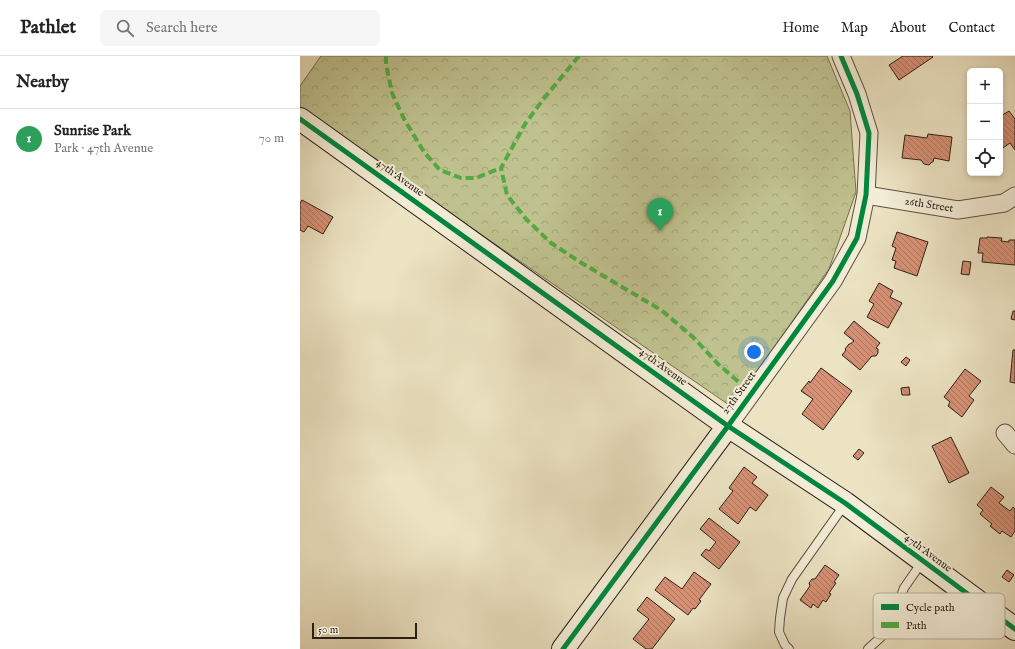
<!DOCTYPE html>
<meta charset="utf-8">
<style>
:root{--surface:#fff;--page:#f6f6f6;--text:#222;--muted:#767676;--line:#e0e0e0;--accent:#2563eb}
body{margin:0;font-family:"IM FELL English",serif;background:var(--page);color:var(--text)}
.controls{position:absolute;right:12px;top:12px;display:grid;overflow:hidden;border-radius:6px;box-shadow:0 2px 6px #0003}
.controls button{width:36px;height:36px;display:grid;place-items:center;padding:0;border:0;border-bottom:1px solid var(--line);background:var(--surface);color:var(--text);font:20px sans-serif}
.scale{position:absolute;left:12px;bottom:10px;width:105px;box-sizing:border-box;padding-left:4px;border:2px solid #2c1f17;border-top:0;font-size:11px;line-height:14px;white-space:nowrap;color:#2c1f17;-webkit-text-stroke:3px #f3edd7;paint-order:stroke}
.you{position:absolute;left:454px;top:296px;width:14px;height:14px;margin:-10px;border:3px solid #fff;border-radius:50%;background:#1a73e8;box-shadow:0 0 0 6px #1a73e833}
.badge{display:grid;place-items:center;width:26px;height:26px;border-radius:50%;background:var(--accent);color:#fff;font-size:13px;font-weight:700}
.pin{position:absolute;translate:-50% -33px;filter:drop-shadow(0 1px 2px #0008)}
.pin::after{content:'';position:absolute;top:21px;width:14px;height:12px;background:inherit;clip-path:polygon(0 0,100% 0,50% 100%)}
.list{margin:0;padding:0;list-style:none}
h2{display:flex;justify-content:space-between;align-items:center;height:52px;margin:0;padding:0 16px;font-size:17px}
h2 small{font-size:13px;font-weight:400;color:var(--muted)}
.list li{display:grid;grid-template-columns:26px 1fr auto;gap:12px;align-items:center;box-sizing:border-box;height:60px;padding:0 16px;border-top:1px solid var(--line)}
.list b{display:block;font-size:15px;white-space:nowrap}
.list p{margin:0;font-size:13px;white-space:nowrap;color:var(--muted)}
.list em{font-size:13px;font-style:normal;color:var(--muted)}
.icon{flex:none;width:22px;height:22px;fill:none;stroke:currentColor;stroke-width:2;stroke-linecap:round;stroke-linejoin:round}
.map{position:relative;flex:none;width:715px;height:593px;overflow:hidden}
header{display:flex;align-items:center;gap:24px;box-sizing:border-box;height:56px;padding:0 20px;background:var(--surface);border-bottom:1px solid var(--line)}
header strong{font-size:19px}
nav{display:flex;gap:22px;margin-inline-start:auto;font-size:14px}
.search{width:280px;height:36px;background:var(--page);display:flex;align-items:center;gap:10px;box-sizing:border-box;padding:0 14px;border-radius:6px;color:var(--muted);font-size:15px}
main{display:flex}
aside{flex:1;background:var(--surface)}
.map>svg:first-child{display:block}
</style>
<header>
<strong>Pathlet</strong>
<div class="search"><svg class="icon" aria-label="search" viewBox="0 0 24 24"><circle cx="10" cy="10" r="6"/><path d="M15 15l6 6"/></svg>Search here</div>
<nav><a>Home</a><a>Map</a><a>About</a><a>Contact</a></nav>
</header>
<main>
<aside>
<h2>Nearby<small></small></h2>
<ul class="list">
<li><span class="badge" style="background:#2e9e5b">1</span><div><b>Sunrise Park</b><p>Park · 47th Avenue</p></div><em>70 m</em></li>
</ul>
</aside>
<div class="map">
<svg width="715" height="593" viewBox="0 0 715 593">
<defs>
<pattern id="forest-crowns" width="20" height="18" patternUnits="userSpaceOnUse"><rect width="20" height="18" fill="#bfc18e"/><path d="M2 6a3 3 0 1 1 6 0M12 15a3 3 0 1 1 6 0" fill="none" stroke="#a4a57a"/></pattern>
<pattern id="building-back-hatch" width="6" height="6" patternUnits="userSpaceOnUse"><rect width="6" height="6" fill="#d79175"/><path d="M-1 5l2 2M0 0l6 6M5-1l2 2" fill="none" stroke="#af765f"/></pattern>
</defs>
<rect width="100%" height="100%" fill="#ece3c2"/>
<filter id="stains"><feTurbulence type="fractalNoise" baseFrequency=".005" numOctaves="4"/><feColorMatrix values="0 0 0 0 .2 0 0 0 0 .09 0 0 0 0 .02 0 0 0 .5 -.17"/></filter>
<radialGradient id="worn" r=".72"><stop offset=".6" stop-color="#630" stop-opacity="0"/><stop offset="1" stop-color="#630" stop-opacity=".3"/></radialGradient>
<path fill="url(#forest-crowns)" stroke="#767052" d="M21 0H527L550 55 556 136 529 213 432 351 0 54V30Z"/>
<g fill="url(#building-back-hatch)" stroke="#2c1f17">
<path d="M603 0H632L633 1 599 24 589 9Z"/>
<path d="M709 55 715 63V94L710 87 700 94V59L701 60Z"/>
<path d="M628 78 652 81 649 105 634 102 633 106H632L629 109 624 108 621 104 602 102 605 79 627 82Z"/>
<path d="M2 144 33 161 23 178 8 170 4 176 0 174V147Z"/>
<path d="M597 176 628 186 617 220 594 212 596 205 592 204 596 192 592 190Z"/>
<path d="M687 181 702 182 701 185 709 186V184H715V209L682 206 683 197H678L680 182H687Z"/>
<path d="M663 205 671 206 669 219 661 218Z"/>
<path d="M579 227 593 235 590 241 602 247 588 272 567 261 574 248 569 245Z"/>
<path d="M713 255H715V264L711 263Z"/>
<path d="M554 265 580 287 576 292 578 293V297L576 300H572L560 314 542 299 546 294 545 293 549 288H550L554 285 544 277Z"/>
<path d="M713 294H715V327L710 326Z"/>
<path d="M606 301 610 304 606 310 601 306Z"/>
<path d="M521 312 552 335 523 374 502 358 513 343 501 335 509 325 510 327Z"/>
<path d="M665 313 681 325 669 340 674 344 662 361 648 350 650 346 644 341Z"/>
<path d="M609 331 610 339H602L601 332Z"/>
<path d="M651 381 669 417 649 427 632 390Z"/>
<path d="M559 393 564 397 558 404 553 400Z"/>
<path d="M444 411 457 421 452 427 468 439 456 455 450 451 438 468 419 453 433 435 429 432Z"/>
<path d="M691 431 704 441 699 447 710 455 713 451 715 453V475L711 481 702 475 700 478 690 470 692 468 680 458 683 454 677 449Z"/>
<path d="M409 462 440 486 419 513 401 499 406 493 409 495 416 486 400 473Z"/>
<path d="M525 509 539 519 534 526 536 527 529 537 531 538 526 546 523 544 518 552 513 548 511 552 500 544 510 530 509 527 512 523H515Z"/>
<path d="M707 514 714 519 709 526 702 521Z"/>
<path d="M394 516 411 528 399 544 401 545 395 553 393 552 388 559 355 534 365 521 382 533Z"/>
<path d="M347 541 375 563 352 593H346L333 583 349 563 337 554Z"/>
</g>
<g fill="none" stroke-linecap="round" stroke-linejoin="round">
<defs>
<g id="lane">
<path d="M489 593 485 589 479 576 480 562 483 542 492 523 545 448"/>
<path d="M568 593 581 581 590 569 604 532 622 506"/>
</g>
<g id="street">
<path d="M566 139 658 154 704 147 715 140"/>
<path d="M428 370 533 225 557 182 566 139 569 77 557 38 541 0"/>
<path d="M705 377 715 389"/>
</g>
<g id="secondary">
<path d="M0 63 428 370 545 447 715 573"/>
<path d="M263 593 428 370"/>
</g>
</defs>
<use href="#lane" stroke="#5c5042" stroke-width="10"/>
<use href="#street" stroke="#5c5042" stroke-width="19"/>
<use href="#secondary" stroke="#2c1f17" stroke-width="24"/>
<use href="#lane" stroke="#f3edd7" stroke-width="8"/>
<use href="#street" stroke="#f3edd7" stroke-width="17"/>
<use href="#secondary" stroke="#f3edd7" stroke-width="22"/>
<g stroke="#54aa42" stroke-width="4" stroke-dasharray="8 4" stroke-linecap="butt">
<path d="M86 0V8L92 37 104 63 124 96 140 114 161 122H176L201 112"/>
<path d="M279 0 245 41 225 68 208 99 201 112 207 139 226 163 251 187 280 206 361 254 394 282 418 308 440 327 452 336"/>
</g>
<defs>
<g id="cycleway">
<path d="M0 63 428 370 545 447 715 573"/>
<path d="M263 593 428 370 533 225 557 182 566 139 569 77 557 38 541 0"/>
</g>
</defs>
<use href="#cycleway" stroke="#f3edd7" stroke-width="8"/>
<use href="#cycleway" stroke="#00873e" stroke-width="5"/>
</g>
<g text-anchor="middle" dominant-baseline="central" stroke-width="4" stroke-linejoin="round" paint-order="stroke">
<g font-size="11" fill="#2c1f17" stroke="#f3edd7">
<text transform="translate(100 122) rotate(36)">47th Avenue</text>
<text transform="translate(629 149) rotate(9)">26th Street</text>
<text transform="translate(363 311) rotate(36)">47th Avenue</text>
<text transform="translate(439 337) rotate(-54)">27th Street</text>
<text transform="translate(628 497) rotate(37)">47th Avenue</text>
</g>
</g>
<rect x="573" y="537" width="132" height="46" rx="6" fill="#f3edd7" stroke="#b7af9d" stroke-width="1"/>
<rect x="581" y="548" width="18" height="6" fill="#00873e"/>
<rect x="581" y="566" width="18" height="6" fill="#54aa42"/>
<g font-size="11" fill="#2c1f17">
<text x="606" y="555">Cycle path</text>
<text x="606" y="573">Path</text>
</g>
<rect width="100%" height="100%" filter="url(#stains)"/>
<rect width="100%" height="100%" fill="url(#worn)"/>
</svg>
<div class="controls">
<button>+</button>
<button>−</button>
<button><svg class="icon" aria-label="locate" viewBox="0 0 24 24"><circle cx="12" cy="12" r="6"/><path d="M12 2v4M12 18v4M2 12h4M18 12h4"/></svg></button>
</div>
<div class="scale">50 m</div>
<div class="you"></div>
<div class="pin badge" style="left:360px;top:175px;background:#2e9e5b">1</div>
</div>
</main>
